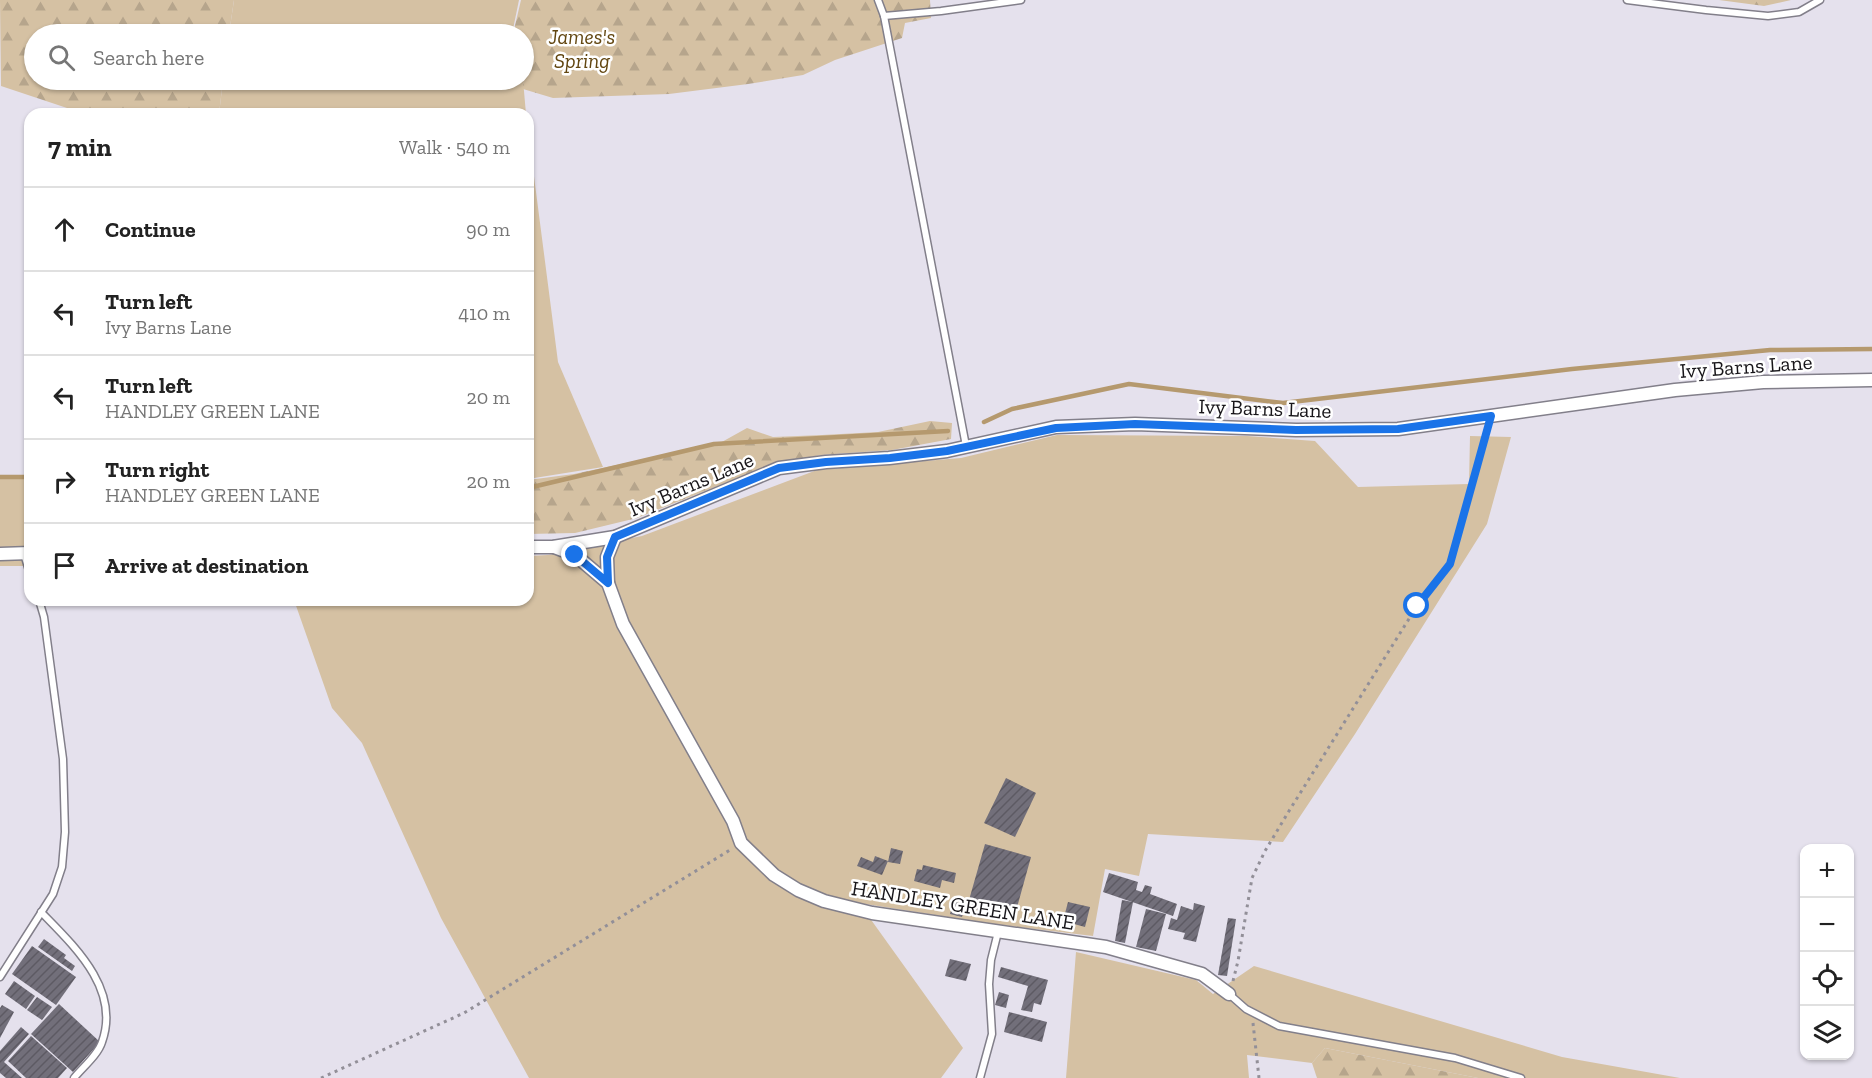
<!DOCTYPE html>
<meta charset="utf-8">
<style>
:root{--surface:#fff;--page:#f2f2f2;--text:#222;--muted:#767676;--line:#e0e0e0}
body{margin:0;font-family:"Zilla Slab",serif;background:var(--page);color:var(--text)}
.controls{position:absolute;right:18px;bottom:18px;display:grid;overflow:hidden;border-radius:12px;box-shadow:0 2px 4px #0004}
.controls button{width:54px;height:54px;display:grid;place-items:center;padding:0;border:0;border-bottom:2px solid var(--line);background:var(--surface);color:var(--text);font:30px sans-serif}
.stop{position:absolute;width:18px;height:18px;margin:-14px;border:4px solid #1a73e8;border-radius:50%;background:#fff}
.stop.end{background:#1a73e8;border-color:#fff;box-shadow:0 2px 6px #0008}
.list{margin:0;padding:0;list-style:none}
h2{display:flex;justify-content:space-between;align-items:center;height:78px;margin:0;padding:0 24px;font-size:26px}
h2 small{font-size:20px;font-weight:400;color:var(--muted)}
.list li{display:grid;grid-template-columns:39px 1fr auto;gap:18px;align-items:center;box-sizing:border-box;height:84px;padding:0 24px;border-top:2px solid var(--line)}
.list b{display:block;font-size:22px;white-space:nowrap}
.list p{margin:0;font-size:20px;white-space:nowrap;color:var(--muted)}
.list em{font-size:20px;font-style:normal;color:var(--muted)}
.icon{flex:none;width:33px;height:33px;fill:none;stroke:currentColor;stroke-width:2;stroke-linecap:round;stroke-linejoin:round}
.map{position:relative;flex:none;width:1872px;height:1078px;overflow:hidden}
.search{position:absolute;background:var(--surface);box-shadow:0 2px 4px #0004;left:24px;top:24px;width:510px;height:66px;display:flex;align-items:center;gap:15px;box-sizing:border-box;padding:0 21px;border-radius:33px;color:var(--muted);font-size:22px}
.panel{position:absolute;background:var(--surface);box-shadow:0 2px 4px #0004;left:24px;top:108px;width:510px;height:498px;border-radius:18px}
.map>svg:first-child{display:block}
</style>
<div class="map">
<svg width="1872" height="1078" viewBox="0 0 1872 1078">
<defs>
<pattern id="forest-firs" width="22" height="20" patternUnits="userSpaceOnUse" patternTransform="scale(1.5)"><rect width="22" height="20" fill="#d5c1a3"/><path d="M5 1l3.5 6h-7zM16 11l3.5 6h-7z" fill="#b6a58c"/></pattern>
<pattern id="building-hatch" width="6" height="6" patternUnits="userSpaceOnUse" patternTransform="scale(1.5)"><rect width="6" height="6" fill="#726f7a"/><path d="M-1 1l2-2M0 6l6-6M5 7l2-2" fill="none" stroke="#5d5a63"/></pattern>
</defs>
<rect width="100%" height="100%" fill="#e5e1ed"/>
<g fill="#d5c1a3">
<path d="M234 0H519L512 34H229Z"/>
<path d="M223 80H523L526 114H219Z"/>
<path d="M528 130 558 362 603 467 528 479Z"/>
<path d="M1057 435 1247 436 1315 441 1358 487 1469 484 1470 436 1511 437 1487 524 1355 734 1283 842 1148 834 1139 876 1105 869 1093 936 992 924 859 903 963 1048 941 1078H529L441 918 362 743 332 708 294 600H528V556L548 555 642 536 817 470 961 458Z"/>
<rect x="0" y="477" width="30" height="89"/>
<path d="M1076 952 1196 980 1213 994 1254 966 1562 1057 1680 1078H1478L1325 1048 1312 1063 1247 1055 1249 1078H1066Z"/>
</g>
<g fill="url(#forest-firs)">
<path d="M0 0H234L229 34H34V80H223L219 114H85L1 86Z"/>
<path d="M521 0H930L931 18 905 23 902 38 835 60 803 75 748 84 669 94 553 98 523 89 524 34H513Z"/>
<path d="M1719 0H1791L1764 6Z"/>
<path d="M930 421 952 423 951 439 892 450 821 455 770 465 637 518 575 533 528 534V480L574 474 720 443 747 428 773 437 822 435 878 432Z"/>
<path d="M1325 1048 1478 1078H1317L1312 1063Z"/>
</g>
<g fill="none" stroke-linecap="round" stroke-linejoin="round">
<g stroke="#b5996e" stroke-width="4.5">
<path d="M984 422 1012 409 1129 384 1283 403 1572 369 1770 350 1872 349"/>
<path d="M0 477H30"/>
<path d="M528 488 714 444 948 431"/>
</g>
</g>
<g fill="url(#building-hatch)">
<path d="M1006 778 1036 793 1015 837 984 823Z"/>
<path d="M985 844 1031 857 1016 911 999 906 996 915 967 907Z"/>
<path d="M891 848 903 851 900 864 888 862Z"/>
<path d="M875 856 888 861 882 875 857 866 861 857 873 862Z"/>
<path d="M923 865 956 873 954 883 942 880 940 888 914 881 917 869 922 870Z"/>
<path d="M1109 873 1138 882 1136 890 1142 892 1145 885 1152 887 1150 894 1177 904 1173 916 1103 892Z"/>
<path d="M1122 900 1133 902 1125 943 1115 941Z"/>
<path d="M954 901 966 905 962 917 950 914Z"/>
<path d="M1068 902 1090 907 1085 927 1063 921Z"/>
<path d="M1194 903 1205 906 1196 942 1183 939 1185 933 1168 929 1171 918 1177 920 1181 906 1193 910Z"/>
<path d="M1146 909 1166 914 1156 951 1136 947Z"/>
<path d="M1228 918 1236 919 1227 976 1218 975Z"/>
<path d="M44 939 66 955 64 958 75 966 72 971 38 947Z"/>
<path d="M32 946 76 977 56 1005 12 974Z"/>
<path d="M950 959 971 964 966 981 945 976Z"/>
<path d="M1001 967 1048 980 1041 1005 1034 1003 1032 1012 1021 1010 1028 986 998 977Z"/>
<path d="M14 981 35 996 26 1009 5 994Z"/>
<path d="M999 992 1009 995 1006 1008 995 1005Z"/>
<path d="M37 997 52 1007 42 1020 27 1010Z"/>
<path d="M59 1004 100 1042 73 1072 31 1034Z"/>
<path d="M2 1005 14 1012 0 1038V1008Z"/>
<path d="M1009 1012 1047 1022 1042 1042 1004 1032Z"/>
<path d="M21 1027 29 1034 4 1062 22 1078H6L0 1073V1051Z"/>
<path d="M31 1036 67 1068 58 1078H26L8 1061Z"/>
</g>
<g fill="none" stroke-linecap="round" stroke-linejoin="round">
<defs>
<g id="lane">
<path d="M878 0 884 16 966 446"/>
<path d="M1627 0 1706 10 1768 16 1799 12 1820 0"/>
<path d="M884 16 941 11 1021 0"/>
<path d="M24 554 30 574"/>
<path d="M41 912C74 946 121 989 102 1042 98 1055 83 1067 74 1078"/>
<path d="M0 977 53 894 62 867 65 832 63 759 44 617 39 600"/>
<path d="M1229 994 1246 1009 1279 1026 1455 1058 1521 1078"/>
<path d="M980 1078 992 1034 989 984 991 960 998 932"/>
</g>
<g id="street">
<path d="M528 547H553L615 537 779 468 826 462 889 458 947 451 1056 427 1135 424 1296 430 1398 429 1675 390 1763 382 1872 380"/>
<path d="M554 547 575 555 608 583 623 624 733 821 741 843 774 875 798 890 824 901 872 913 1106 947 1202 974 1229 994"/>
<path d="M0 554 30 553"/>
<path d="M608 583 607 557 615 537"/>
</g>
</defs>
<use href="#lane" stroke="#827f8a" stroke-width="9"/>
<use href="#street" stroke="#827f8a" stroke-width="15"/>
<g stroke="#928f98" stroke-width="3" stroke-dasharray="3 4.5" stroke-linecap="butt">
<path d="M1233 981 1238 961 1252 878 1265 851 1289 811 1417 606 1450 564 1487 428"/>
<path d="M1253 1023 1259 1078"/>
<path d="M321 1078 464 1013 730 850"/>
</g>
<use href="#lane" stroke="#fff" stroke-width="6"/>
<use href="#street" stroke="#fff" stroke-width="12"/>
</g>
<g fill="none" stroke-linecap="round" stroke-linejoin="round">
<path stroke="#1a73e8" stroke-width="8" d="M575 555 608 583 607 557 615 537 779 468 826 462 890 458 947 451 1056 428 1135 424 1296 430 1398 429 1491 416 1450 564 1417 606"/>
</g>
<g text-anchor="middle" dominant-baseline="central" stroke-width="5" stroke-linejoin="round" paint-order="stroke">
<g font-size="21" font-style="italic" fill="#624610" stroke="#fff">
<text x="582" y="36">James's<tspan x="582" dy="24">Spring</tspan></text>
</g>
<g font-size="21" fill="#171519" stroke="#fff">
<text transform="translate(1746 366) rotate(-4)">Ivy Barns Lane</text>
<text transform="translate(1265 408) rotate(2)">Ivy Barns Lane</text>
<text transform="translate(691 484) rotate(-23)">Ivy Barns Lane</text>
<text transform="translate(963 905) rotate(9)">HANDLEY GREEN LANE</text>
</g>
</g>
</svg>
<div class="controls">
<button>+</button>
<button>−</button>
<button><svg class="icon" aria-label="locate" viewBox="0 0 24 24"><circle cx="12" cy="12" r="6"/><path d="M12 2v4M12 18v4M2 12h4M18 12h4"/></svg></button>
<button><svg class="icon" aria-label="layers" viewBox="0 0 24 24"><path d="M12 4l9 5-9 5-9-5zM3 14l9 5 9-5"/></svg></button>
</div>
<div class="stop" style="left:1417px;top:606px"></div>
<div class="stop end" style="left:575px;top:555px"></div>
<div class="search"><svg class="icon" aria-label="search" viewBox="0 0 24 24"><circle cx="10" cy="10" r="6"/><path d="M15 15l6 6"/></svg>Search here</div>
<section class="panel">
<h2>7 min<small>Walk · 540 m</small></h2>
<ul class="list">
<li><svg class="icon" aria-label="ahead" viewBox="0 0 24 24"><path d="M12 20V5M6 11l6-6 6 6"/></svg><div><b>Continue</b></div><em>90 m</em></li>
<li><svg class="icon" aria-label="left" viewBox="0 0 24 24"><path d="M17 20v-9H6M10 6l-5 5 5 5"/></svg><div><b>Turn left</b><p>Ivy Barns Lane</p></div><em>410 m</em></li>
<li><svg class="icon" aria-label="left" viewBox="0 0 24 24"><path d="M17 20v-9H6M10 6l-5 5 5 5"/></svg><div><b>Turn left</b><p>HANDLEY GREEN LANE</p></div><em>20 m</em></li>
<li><svg class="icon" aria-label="right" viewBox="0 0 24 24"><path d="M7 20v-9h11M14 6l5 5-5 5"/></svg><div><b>Turn right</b><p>HANDLEY GREEN LANE</p></div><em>20 m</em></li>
<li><svg class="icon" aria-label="arrive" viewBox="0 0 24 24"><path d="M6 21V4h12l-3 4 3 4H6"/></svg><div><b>Arrive at destination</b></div></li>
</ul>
</section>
</div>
